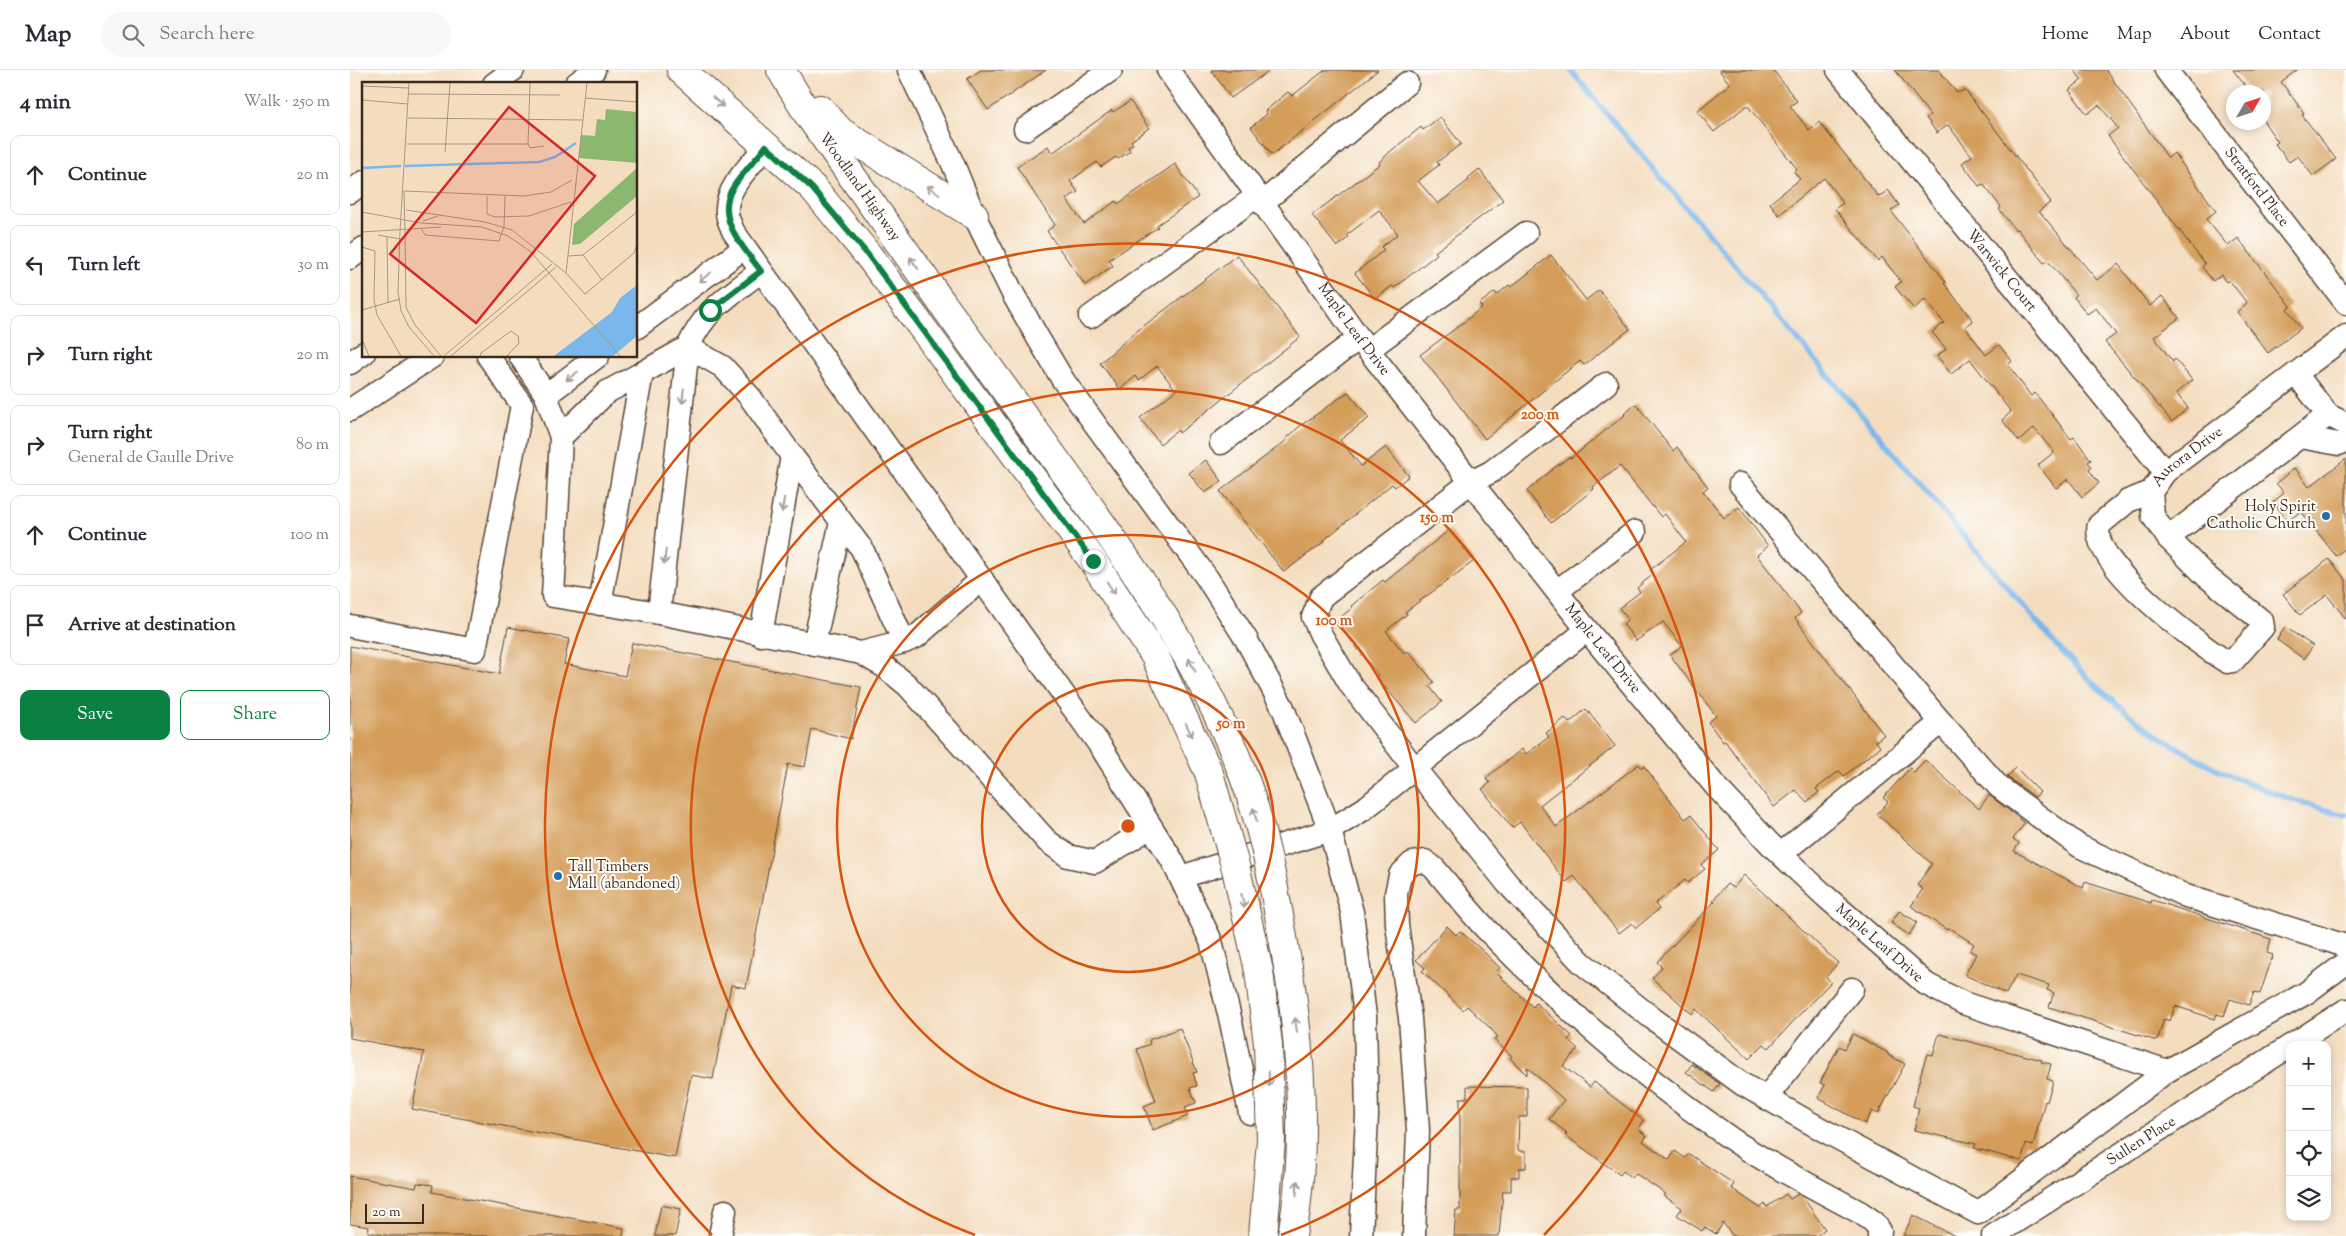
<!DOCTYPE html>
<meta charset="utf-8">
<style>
:root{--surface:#fff;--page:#f7f7f7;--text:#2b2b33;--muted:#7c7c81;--line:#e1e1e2;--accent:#0b8043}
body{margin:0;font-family:"Sorts Mill Goudy",serif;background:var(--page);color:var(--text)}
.controls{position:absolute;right:15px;bottom:15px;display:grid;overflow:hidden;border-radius:10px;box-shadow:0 2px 8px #0003}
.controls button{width:45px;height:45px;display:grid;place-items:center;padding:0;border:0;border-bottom:1px solid var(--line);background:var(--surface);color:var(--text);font:25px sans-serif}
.compass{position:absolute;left:1876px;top:15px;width:45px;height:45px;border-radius:50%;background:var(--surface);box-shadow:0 2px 8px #0003;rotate:51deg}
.scale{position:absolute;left:15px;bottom:12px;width:59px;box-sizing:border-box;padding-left:5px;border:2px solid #3b2a1e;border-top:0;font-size:14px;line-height:18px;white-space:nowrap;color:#3b2a1e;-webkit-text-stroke:4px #fdfcf7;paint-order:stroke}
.stop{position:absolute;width:15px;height:15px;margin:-11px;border:4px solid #0b8043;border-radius:50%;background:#fff}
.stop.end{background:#0b8043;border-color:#fff;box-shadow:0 1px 5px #0008}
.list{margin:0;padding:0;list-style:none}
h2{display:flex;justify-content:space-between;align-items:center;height:65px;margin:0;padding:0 20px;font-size:21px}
h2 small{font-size:16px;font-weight:400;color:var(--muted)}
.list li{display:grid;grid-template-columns:32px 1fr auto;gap:15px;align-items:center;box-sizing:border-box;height:80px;margin:0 10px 10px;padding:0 10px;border:1px solid var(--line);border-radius:10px}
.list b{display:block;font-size:19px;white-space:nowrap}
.list p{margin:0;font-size:16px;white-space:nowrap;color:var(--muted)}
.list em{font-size:16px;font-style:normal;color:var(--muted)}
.actions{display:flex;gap:10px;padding:15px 20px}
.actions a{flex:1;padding:11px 0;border:1px solid var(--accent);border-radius:10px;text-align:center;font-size:18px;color:var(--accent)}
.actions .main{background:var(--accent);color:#fff}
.icon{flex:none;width:28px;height:28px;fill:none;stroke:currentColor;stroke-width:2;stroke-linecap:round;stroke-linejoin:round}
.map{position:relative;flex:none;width:1996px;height:1166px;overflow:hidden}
header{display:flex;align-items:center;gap:30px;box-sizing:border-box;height:70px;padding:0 25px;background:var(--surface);border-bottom:1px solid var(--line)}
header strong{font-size:24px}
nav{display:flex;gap:28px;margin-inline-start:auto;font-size:18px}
.search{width:350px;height:45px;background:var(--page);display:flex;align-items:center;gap:12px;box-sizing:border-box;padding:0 18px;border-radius:28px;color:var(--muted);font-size:19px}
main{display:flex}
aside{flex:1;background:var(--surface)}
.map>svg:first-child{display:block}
</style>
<header>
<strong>Map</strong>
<div class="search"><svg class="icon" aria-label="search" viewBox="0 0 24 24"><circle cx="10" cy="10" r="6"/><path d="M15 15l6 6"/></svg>Search here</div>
<nav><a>Home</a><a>Map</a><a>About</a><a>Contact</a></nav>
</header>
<main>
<aside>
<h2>4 min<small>Walk · 250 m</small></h2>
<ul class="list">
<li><svg class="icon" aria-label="ahead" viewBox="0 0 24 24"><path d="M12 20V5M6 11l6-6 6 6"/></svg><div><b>Continue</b></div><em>20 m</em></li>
<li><svg class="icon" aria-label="left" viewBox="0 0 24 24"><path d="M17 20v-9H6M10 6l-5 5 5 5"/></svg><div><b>Turn left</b></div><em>30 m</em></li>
<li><svg class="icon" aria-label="right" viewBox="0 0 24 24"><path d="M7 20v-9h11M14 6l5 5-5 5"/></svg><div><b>Turn right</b></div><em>20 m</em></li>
<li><svg class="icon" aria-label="right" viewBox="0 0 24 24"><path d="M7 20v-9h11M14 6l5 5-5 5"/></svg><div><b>Turn right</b><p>General de Gaulle Drive</p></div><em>80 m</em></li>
<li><svg class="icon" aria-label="ahead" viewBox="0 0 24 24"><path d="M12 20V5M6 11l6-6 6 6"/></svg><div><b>Continue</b></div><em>100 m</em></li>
<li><svg class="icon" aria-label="arrive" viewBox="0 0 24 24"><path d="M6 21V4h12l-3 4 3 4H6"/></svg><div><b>Arrive at destination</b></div></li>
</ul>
<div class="actions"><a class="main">Save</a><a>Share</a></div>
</aside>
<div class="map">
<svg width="1996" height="1166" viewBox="0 0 1996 1166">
<rect width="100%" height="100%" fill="#fdfcf7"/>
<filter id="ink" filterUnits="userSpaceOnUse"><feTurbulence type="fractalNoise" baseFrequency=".02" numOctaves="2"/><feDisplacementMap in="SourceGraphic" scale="10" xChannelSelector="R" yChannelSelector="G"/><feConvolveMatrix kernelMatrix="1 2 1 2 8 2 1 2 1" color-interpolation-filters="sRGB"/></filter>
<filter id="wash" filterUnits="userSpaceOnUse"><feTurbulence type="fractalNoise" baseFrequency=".0096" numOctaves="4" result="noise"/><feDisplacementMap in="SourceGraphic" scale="20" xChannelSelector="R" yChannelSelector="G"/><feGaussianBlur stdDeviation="1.12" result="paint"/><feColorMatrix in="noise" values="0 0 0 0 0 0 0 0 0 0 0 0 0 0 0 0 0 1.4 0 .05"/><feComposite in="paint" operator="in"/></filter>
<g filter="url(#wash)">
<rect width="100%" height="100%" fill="#f4ddbf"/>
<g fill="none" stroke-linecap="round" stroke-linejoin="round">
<path stroke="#79b7ec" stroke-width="5.5" d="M1220 0 1706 575C1720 589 1732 603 1746 616 1816 682 1903 722 1996 745"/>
</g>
<g id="blocks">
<g fill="#d49d5a">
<path d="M631 0H696L638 40 617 9Z"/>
<path d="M861 0H920L881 28Z"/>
<path d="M975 0H1028L922 85 901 57 917 44 915 41 938 22 942 26Z"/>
<path d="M1369 0H1423L1447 31 1440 36 1459 60 1469 52 1529 127 1538 120 1549 135 1541 141 1596 212 1594 213 1623 251 1615 257 1636 285 1649 275 1662 291 1658 295 1681 326 1685 323 1721 369 1724 367 1741 390 1738 392 1742 397 1739 400 1749 413 1732 427 1718 409 1706 418 1688 395 1704 382 1684 358 1669 371 1652 350 1661 342 1620 289 1601 304 1587 286 1596 279 1582 262 1594 253 1575 229 1564 239 1545 217 1551 212 1532 187 1528 191 1485 139 1493 133 1474 108 1429 145 1420 133 1450 109 1444 102 1447 99 1397 35 1364 62 1347 41 1380 14Z"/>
<path d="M1545 0H1589L1607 23 1615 20 1701 132 1689 141 1747 210 1768 194 1800 236 1812 226 1829 248 1804 267 1823 292 1825 289 1842 310 1826 323 1838 338 1822 352 1755 272 1766 264 1746 238 1737 244 1724 227 1726 225 1698 191 1694 193 1667 159 1665 160 1649 139 1651 137 1633 114 1629 116 1612 93 1622 86 1598 55 1587 63 1576 48 1580 45Z"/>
<path d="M1724 0H1756L1818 88 1824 83 1866 141 1856 149 1878 176 1888 168 1941 236 1937 239 1951 258 1918 283 1887 242 1897 233 1879 210 1876 212 1871 205 1863 211 1852 197 1855 194 1758 66 1768 58 1749 35 1737 44 1719 20 1732 10Z"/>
<path d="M1883 0H1947L1931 12 1954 43 1952 45 1986 89 1963 106 1948 86 1939 92 1925 74 1928 72 1914 52V22H1900Z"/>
<path d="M780 31 799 58 781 71 783 74 778 77 780 81 768 89 766 87 751 97 747 92 720 111 728 122 716 129 734 154 766 131 768 134 825 94 848 127 807 155 808 157 759 190 763 196 735 215 697 161 705 155 667 97 698 76 702 83 762 40 763 42Z"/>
<path d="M1090 47 1111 74 1087 92 1089 95 1068 111 1088 134 1119 110 1118 108 1129 99 1153 130 1085 182 1087 184 1044 218 1042 216 1025 229 1005 203 1034 180 1031 177 1048 164 1029 140 997 165 999 167 987 177 962 145 1030 94 1029 92 1042 80 1071 57 1073 60Z"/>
<path d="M887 185 950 267 842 353 829 363 828 360 810 374 790 348 826 320 807 296 789 310 786 306 770 319 750 293 783 264Z"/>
<path d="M1201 185 1236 230 1249 220 1280 259 1234 295 1230 291 1205 311 1135 369 1070 285 1114 252 1132 237 1129 234 1145 222 1147 225 1159 215 1161 217Z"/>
<path d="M998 322 1019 348 990 370 1011 396 1036 377 1059 406 1045 417 1042 414 974 470 975 471 934 502 870 421 937 370 936 369 950 356Z"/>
<path d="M1286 334 1323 381 1327 377 1358 417 1353 421 1374 448 1389 437 1418 476 1407 485 1451 543 1445 548 1534 665 1526 671 1530 677 1494 706 1489 701 1466 719 1469 722 1457 732 1446 720 1424 737 1375 671 1373 672 1358 652 1366 646 1320 585 1332 576 1313 552 1286 571 1273 554 1278 549 1269 538 1290 522 1287 518 1303 504 1300 500 1336 472 1315 444 1311 447 1270 396 1243 417 1244 419 1201 453 1177 421 1204 398 1219 387 1221 388 1275 345 1274 344Z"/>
<path d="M1996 389V478L1986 486 1951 441 1938 451 1923 432 1934 423 1926 413 1945 398 1959 417Z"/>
<path d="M856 390 872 411 855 423 839 403Z"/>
<path d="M1099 460 1124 491 1055 542 1057 544 1036 561 1055 584 1058 581 1084 612 1079 616 1092 632 1066 653 1026 607 1028 605 986 551 1002 538 1001 536 1033 510 1035 512Z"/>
<path d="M1979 489 1996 510V549L1977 525 1950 545 1933 524Z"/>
<path d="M158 557 219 569 214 594 275 606 282 573 511 617 501 669 462 659 455 697 438 694 396 918 381 915 363 1009 341 1005 325 1088 62 1039 74 982 0 968V576L149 604Z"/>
<path d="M1935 557 1963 576 1954 589 1927 570Z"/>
<path d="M1236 639 1265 676 1190 735 1206 757 1289 694 1292 698 1294 696 1335 749 1341 745 1369 780 1351 795 1355 799 1338 813 1335 810 1305 834 1309 839 1286 858 1282 853 1269 863 1224 806 1216 812 1170 752 1162 758 1132 719 1140 713 1136 708 1172 679 1176 684 1199 667 1196 663 1215 648 1219 653Z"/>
<path d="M1575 690 1629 739 1639 725 1675 753 1663 769 1669 773 1664 781 1733 818 1735 812 1801 833 1802 830 1921 869 1917 883 1923 885 1910 924 1904 922 1899 935 1880 929 1874 946 1867 944 1865 949 1825 936 1820 951 1814 949 1807 971 1699 937 1704 923 1697 920 1699 915 1666 905 1656 924 1615 905 1626 884 1620 881 1624 874 1599 858 1597 860 1561 836 1573 819 1567 815 1582 794 1527 744 1538 732 1533 728 1560 698 1564 702Z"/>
<path d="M1666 698 1690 722 1685 727 1657 707Z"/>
<path d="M1394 805 1488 893 1476 907 1481 912 1450 944 1419 978 1414 974 1399 989 1346 939 1342 944 1302 908 1312 897 1307 892 1365 831 1363 830 1377 814 1383 818Z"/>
<path d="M1549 841 1567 852 1559 865 1541 853Z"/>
<path d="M1097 856 1106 865 1110 861 1134 882 1150 898 1146 902 1155 911 1183 937 1186 933 1222 966 1218 970 1228 979 1213 996 1240 1017 1244 1012 1294 1051 1288 1059 1297 1066 1293 1071 1319 1090 1325 1081 1335 1088 1339 1084 1384 1114 1381 1118 1410 1138 1415 1134 1417 1137 1436 1124 1440 1129 1448 1124 1452 1126 1475 1159 1466 1166H1383L1373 1153 1366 1164 1355 1157 1352 1161 1327 1145 1332 1138 1314 1126 1316 1124 1286 1104 1282 1108 1273 1101 1270 1105 1215 1065 1217 1063 1199 1049 1214 1030 1177 997V1005L1160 988 1162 986 1144 970 1148 967 1140 958 1117 936 1113 940 1072 901 1075 898 1066 890Z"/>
<path d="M830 958 847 1002 843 1003 847 1016 840 1018 846 1033 835 1037 838 1046 803 1060 794 1036 806 1031 787 979 800 974 799 970Z"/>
<path d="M1503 964 1538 983V985L1555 994 1528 1044 1522 1041 1515 1054 1468 1028 1475 1015 1470 1013 1489 976 1495 979Z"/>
<path d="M1589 964 1692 990 1691 992 1701 994 1697 1009 1703 1011 1697 1032 1695 1031 1683 1076 1676 1074 1671 1091 1624 1078 1626 1074 1564 1060 1569 1038 1563 1036 1571 1003 1577 984 1583 985Z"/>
<path d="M1342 994 1370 1014 1364 1022 1336 1002Z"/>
<path d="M1117 1016 1177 1017V1047H1169L1168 1078 1169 1081H1176V1098H1169V1107H1161V1121H1153L1149 1166H1104L1106 1140H1110V1028H1117Z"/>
<path d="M0 1106 66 1118 67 1113 83 1115 82 1122 274 1158 273 1166H40L18 1162 19 1157 0 1154Z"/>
<path d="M311 1135 331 1139 325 1166H305Z"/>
<path d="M1563 1145 1605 1166H1553Z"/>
</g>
</g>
</g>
<g filter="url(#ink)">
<use href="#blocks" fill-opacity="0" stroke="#574536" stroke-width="1"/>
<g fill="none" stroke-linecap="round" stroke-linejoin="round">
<defs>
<g id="minor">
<path d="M559 0 603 94 624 145 663 224 688 268 713 310 857 508 896 569 933 638 980 760 1002 842 1015 946 1017 1046 1011 1166"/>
<path id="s1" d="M818 0 1009 268 1121 412 1237 560 1367 718 1423 777 1475 826 1576 914 1613 933 1817 1001"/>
<path id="s2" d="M1488 0 1815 402"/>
<path id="s3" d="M1816 0 1996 233"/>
<path d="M144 14 163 0"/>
<path d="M226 14 244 0"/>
<path d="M675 59 761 0"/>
<path d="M416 76C402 94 375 118 377 142 377 149 381 155 383 161L751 677 822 790 861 871 881 952 900 1043"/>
<path d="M0 122 14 112"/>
<path d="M912 133 1057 13"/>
<path d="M0 188 14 178"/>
<path d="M740 247 907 126"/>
<path d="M286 258 394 178"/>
<path d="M338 277 373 297 400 327 442 386 512 479 554 572"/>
<path d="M1018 280 1176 163"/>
<path d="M170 286 196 325 211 367 203 526 309 543 511 583 554 572 566 567 632 509"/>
<path d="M0 293 14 283"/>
<path d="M1946 304 1978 345 1996 354"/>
<path d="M1256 314 1141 402 1121 412 971 527 963 547 971 565 1000 614 1065 699 1157 813 1232 893 1302 948 1392 1014 1471 1059 1628 1143 1817 1001 1956 923 1996 893"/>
<path d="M196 325 248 286"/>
<path d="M0 340 83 286"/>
<path d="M211 367 257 322 292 303"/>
<path d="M1950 367 1989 374"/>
<path d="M871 373 1009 268"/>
<path d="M1390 414 1591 652 1431 784"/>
<path id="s4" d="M1801 422 1778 431 1749 455C1737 492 1848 574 1877 592L1883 591 1913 557 1912 551 1856 506 1818 468 1803 446 1801 422 1815 402 1996 266"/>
<path d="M1818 468 1978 345"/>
<path d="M1207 521 1285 462"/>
<path d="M250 534 292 303 338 277"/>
<path d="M309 543 338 277C356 238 378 227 411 201"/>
<path d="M0 556 125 580 172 335 138 286"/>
<path d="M411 565 442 386"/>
<path d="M464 574 491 452"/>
<path d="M511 583 535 597 557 615 697 771 718 786 745 792 801 757"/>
<path d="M1591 652 1649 717 1729 776 1836 826 1996 876"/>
<path d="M831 807 980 760 1014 739 1237 560"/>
<path d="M1942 975 1996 940"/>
<path d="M1416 1028 1502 919"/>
<path d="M370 1166 375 1141"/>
<path d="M1064 1166 1068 1060 1060 948 1047 855 1046 824 1050 805 1062 793 1075 791 1084 798C1102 819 1119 841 1138 861 1211 936 1294 1008 1380 1068 1421 1096 1467 1119 1511 1143L1524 1152 1530 1161 1529 1166"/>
<path id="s5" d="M1643 1166 1940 976"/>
</g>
<g id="major">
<path d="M331 0 463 118 518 185 568 252"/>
<path id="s6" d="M431 0 457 43 592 233"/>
<path d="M470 39 491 62 624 145"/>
</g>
</defs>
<use href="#minor" stroke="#574536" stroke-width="25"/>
<use href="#major" stroke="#574536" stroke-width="30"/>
<use href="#minor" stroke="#fff" stroke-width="22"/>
<use href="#major" stroke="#fff" stroke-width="28"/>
<defs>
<g id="major-bridge">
<path d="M592 233C634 290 675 347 716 404 785 499 853 596 894 707 917 769 928 838 939 903 952 989 957 1080 942 1166"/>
<path d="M568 252 743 491 805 586 859 703 886 799 909 901 918 974 921 1070 913 1166"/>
</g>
</defs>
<use href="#major-bridge" stroke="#574536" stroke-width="30" stroke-linecap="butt"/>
<use href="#major-bridge" stroke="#fff" stroke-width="28"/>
</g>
<defs><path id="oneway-shaft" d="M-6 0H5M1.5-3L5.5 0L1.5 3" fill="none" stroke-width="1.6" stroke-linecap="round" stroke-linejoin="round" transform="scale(1.25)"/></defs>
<g stroke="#a79f9a">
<use href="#oneway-shaft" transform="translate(368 32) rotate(42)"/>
<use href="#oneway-shaft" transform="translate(583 120) rotate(-148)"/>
<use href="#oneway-shaft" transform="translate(564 193) rotate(-126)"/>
<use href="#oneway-shaft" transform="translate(355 207) rotate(143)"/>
<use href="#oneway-shaft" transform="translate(222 306) rotate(143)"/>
<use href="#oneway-shaft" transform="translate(333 326) rotate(96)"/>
<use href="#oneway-shaft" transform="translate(433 435) rotate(100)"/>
<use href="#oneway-shaft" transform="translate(315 487) rotate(96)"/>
<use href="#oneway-shaft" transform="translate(761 518) rotate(57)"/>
<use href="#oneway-shaft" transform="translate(842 595) rotate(-117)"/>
<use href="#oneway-shaft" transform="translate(839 660) rotate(65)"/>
<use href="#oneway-shaft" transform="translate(905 745) rotate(-106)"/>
<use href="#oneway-shaft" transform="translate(893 831) rotate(77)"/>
<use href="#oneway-shaft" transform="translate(946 955) rotate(-97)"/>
<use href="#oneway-shaft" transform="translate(919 1009) rotate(88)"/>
<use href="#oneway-shaft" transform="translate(947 1118) rotate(-86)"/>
</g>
</g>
<g fill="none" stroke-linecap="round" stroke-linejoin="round" filter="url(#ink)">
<path stroke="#0b8043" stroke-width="6" d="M360 240 411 201C394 178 365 149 382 119 391 104 406 90 416 76L462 118 518 185 743 491"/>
</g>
<g fill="none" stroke="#d7540e" stroke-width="2.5">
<circle cx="778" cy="756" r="146"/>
<circle cx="778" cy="756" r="291"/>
<path d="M625 1165A437 437 0 1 1 931 1165"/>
<path d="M362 1165A583 583 0 1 1 1194 1165"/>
</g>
<g fill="#1f6fb2" stroke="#fdfcf7" stroke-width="2">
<circle cx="1976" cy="446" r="5"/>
<circle cx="208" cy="806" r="5"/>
</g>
<g text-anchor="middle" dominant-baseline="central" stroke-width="4" stroke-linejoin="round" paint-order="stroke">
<g font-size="15" fill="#3b2a1e" stroke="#fdfcf7">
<text stroke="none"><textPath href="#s6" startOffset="141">Woodland Highway</textPath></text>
<text stroke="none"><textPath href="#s3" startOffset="148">Stratford Place</textPath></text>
<text stroke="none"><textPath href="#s2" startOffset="259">Warwick Court</textPath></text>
<text stroke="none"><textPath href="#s1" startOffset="319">Maple Leaf Drive</textPath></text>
<text stroke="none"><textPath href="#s4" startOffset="541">Aurora Drive</textPath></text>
<text stroke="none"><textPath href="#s1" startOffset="724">Maple Leaf Drive</textPath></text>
<text stroke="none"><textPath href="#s1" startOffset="1129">Maple Leaf Drive</textPath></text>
<text stroke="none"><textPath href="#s5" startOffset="176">Sullen Place</textPath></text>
</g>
<g font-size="15" fill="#3b2a1e" stroke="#fdfcf7" text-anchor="end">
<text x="1966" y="437">Holy Spirit<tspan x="1966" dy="17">Catholic Church</tspan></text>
<text x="218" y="797" text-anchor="start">Tall Timbers<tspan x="218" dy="17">Mall (abandoned)</tspan></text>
</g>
</g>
<g transform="translate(12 12)">
<rect width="275" height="275" fill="#f4ddbf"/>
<path d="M244 27 275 30V81L217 76 219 53 233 54 235 37 243 38ZM275 86V114L218 162 210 163 212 142Z" fill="#8bb76e"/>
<path d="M275 203V254L251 274H192L250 230 258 216Z" fill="#79b7ec"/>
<path fill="none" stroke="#79b7ec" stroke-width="2.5" d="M43 84 177 80 193 75 214 61M0 86 39 84"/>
<path fill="none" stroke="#aa957f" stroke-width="1" d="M168 1 166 62 168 66 182 64M0 4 47 6M47 12 198 13M223 16 275 20M0 18 46 22M46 36 220 38M45 62H166M83 70 88 1M42 109 162 114 189 110 210 98M42 109 43 148M125 114V132L133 135 167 134 209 120M44 128 123 140 150 148 204 191 223 212 272 171 275 162M0 130 59 141 120 145 146 154 169 170 258 274M61 139 76 134M59 146 63 153 137 159 142 145 143 114M43 148 44 225 53 243 79 274M38 149 36 210 39 229 47 245 72 274M38 149 47 1M0 150 79 145M16 153 38 157M25 155 26 221M0 165 13 169 12 217 15 233 39 274M221 173 240 198M206 174 221 173 275 130M204 191 225 1M0 228 38 217M0 257 7 274M82 274 190 182M89 274 194 185M118 274 119 271 149 249 156 254 157 261 145 274"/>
<path fill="#d62828" fill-opacity="0.15" stroke="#d62828" stroke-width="2.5" d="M147 25 233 94 114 241 28 172Z"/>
<rect width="275" height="275" fill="none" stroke="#3b2a1e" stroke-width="2.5"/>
</g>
<circle cx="778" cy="756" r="8" fill="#d7540e" stroke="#fdfcf7" stroke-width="2.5"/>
<g font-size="15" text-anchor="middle" font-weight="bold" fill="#d7540e" stroke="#fdfcf7" stroke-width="4" stroke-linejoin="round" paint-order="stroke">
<text x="1190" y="349">200 m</text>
<text x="1087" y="452">150 m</text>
<text x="984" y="555">100 m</text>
<text x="881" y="658">50 m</text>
</g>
</svg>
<div class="controls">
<button>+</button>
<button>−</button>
<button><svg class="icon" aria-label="locate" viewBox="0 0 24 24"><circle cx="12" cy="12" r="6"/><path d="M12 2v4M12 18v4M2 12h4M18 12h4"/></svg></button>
<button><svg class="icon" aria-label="layers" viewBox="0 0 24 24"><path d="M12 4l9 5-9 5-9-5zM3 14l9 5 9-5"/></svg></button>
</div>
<svg class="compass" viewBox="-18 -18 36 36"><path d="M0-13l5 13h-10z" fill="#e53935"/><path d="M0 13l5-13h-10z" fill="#7c7c81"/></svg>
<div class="scale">20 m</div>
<div class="stop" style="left:360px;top:240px"></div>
<div class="stop end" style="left:743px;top:491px"></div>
</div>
</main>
